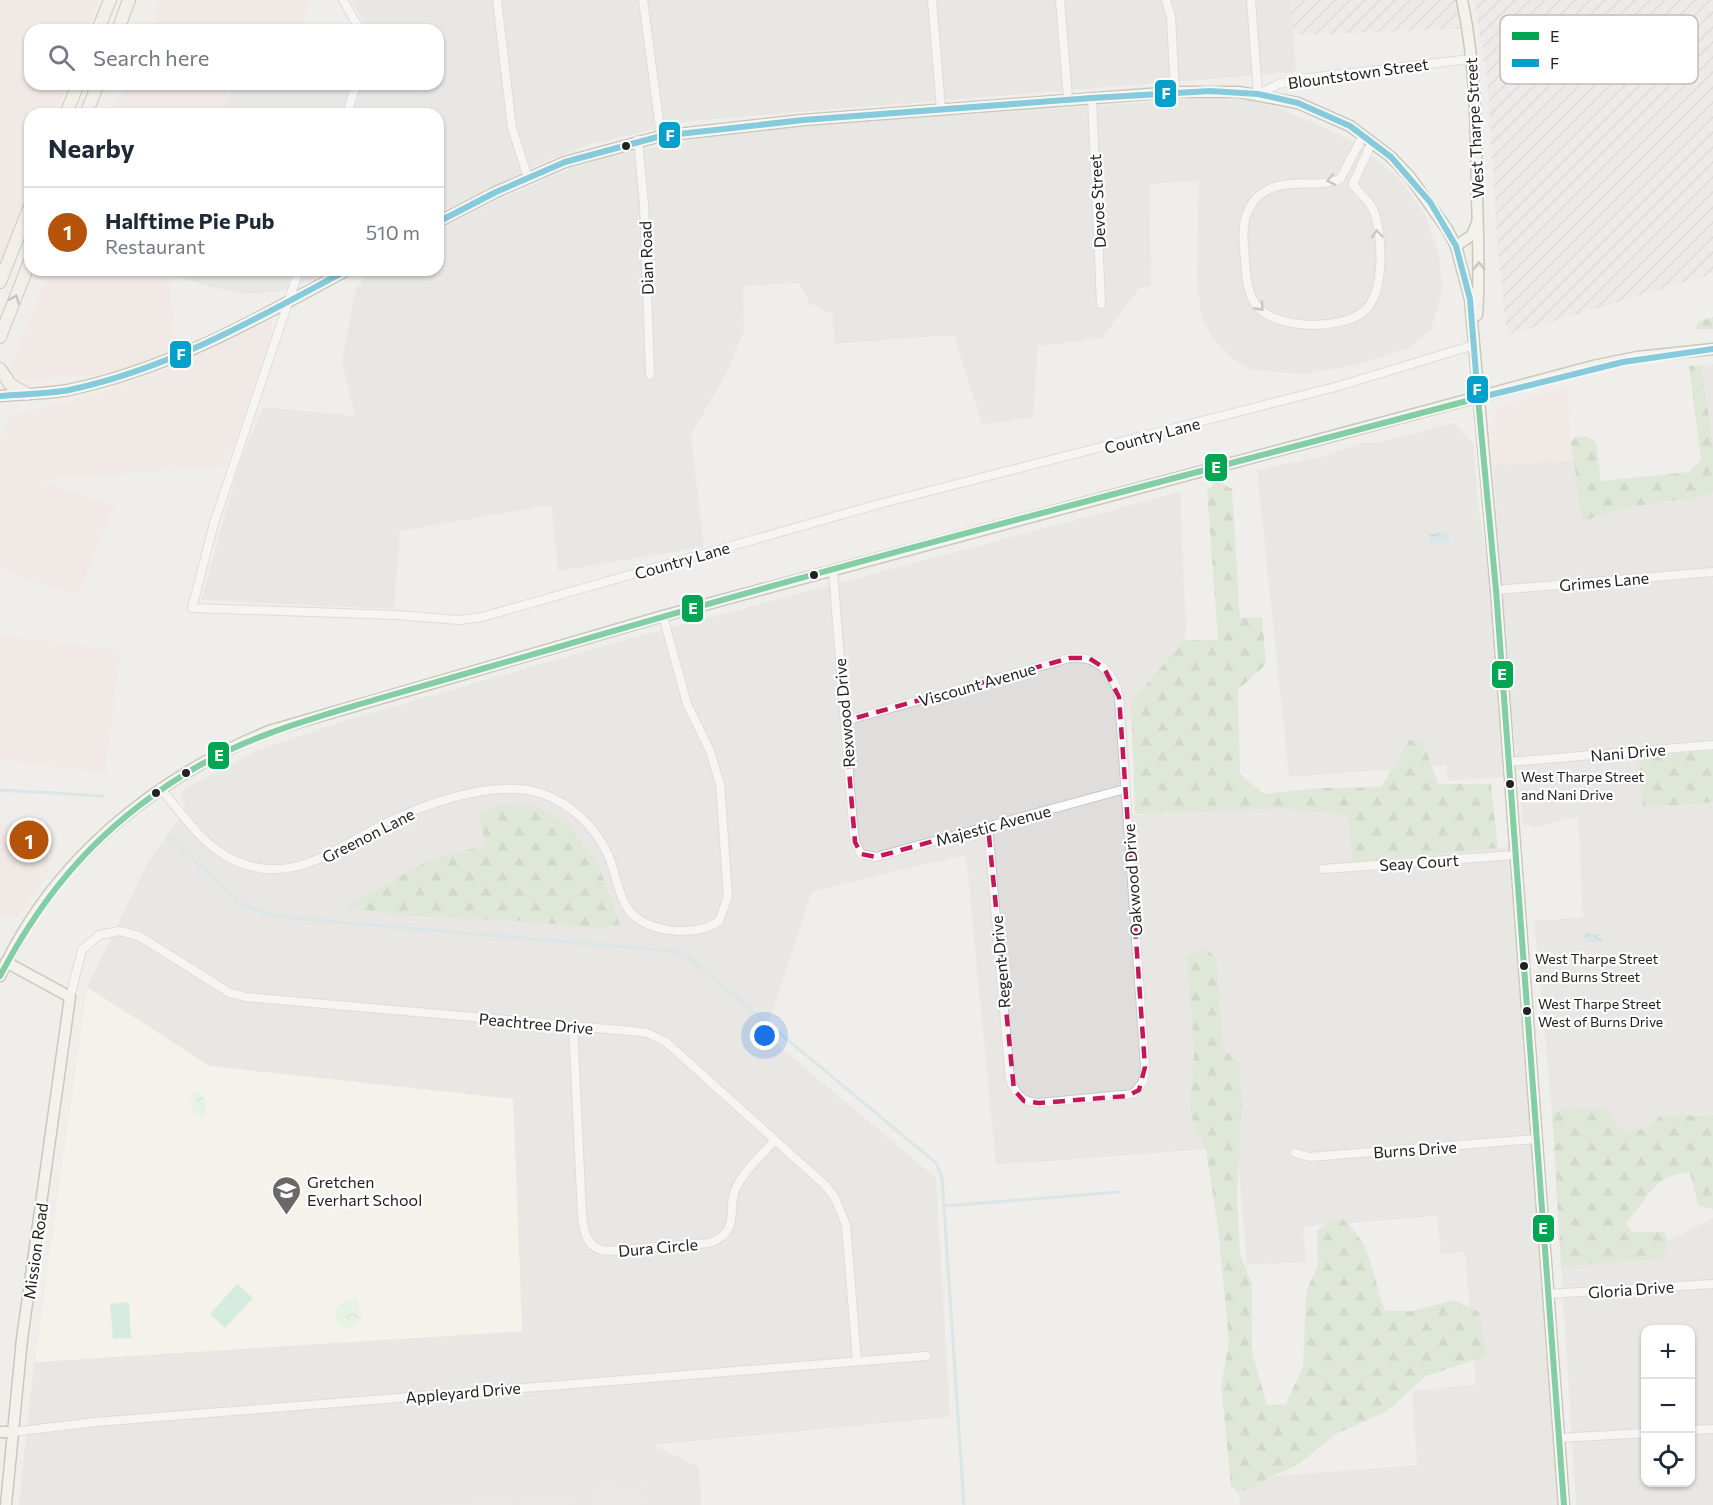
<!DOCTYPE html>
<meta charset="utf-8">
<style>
:root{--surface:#fff;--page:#f2f2f3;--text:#1f2937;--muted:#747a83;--line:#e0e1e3;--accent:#b45309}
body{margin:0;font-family:Commissioner,sans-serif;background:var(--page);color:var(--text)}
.controls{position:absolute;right:18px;bottom:18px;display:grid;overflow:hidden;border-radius:12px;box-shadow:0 2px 4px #0004}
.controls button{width:54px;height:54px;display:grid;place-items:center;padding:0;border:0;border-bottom:2px solid var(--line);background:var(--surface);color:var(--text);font:30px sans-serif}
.you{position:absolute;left:765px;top:1036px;width:21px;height:21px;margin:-15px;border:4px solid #fff;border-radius:50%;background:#1a73e8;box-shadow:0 0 0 9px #1a73e833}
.badge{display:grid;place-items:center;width:39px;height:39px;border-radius:50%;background:var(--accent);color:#fff;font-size:20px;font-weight:700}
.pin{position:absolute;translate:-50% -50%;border:3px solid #fff;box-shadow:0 2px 6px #0006}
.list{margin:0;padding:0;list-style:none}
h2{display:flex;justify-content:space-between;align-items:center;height:78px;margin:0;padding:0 24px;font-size:26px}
h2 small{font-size:20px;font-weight:400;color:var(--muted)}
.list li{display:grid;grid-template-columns:39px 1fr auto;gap:18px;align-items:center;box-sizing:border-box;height:90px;padding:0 24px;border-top:2px solid var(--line)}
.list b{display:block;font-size:22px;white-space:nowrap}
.list p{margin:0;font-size:20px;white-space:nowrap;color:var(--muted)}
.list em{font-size:20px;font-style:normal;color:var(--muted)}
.icon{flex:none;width:33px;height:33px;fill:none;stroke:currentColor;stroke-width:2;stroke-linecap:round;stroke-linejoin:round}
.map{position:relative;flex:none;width:1713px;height:1505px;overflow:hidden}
.search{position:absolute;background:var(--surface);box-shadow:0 2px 4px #0004;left:24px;top:24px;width:420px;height:66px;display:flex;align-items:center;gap:15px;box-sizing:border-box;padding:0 21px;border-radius:18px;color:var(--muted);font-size:22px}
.panel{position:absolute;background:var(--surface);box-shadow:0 2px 4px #0004;left:24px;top:108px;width:420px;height:168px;border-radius:18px}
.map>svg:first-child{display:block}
</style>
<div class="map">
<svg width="1713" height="1505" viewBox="0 0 1713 1505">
<defs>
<pattern id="industrial-furrows" width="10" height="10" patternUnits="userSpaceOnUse" patternTransform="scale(1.5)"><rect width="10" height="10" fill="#ede4e9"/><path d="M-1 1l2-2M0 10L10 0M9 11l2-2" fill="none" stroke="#cbc3c8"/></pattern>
<pattern id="forest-firs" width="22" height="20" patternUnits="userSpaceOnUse" patternTransform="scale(1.5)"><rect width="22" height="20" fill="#cbdec1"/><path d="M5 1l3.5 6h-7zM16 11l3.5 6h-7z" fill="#aebea6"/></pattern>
<pattern id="park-crowns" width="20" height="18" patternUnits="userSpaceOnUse" patternTransform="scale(1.5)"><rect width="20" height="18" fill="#daf5da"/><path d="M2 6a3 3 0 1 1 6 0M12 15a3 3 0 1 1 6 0" fill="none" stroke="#bbd2bb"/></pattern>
<pattern id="water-waves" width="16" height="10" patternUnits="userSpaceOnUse" patternTransform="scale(1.5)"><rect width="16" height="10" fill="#bfdbe3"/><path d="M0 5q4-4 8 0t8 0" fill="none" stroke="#a4bcc2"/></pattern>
</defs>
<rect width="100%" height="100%" fill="#f0eeeb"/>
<g fill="#dfdedc" fill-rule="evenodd">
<path d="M352 0H1291L1296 72 689 121 588 145 540 164 438 213V114H223L234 84H438V30H367Z"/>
<path d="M1197 99 1248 100 1282 109 1353 141 1398 177 1425 214 1439 254 1442 291 1431 330 1407 349 1361 364 1302 374 1253 370 1231 358 1213 338 1202 319 1197 281 1199 180 1150 184 1151 287H1140L1102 338 1038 346 1033 417 982 425 954 335 834 344 833 314 810 304 799 283 743 286 744 331 727 372 691 435 704 547 558 571 551 505 400 531 394 609 201 600 240 462 263 407 355 416 342 361 355 292 367 270H438V231L495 201 574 167 620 154 725 134 793 126Z"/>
<path d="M169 270H331L308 282 277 292 243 294 207 286 168 273Z"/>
<path d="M1713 364V445H1712L1701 365Z"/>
<path d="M1452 423 1459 427 1474 446 1477 496 1489 575 1504 777 1448 781 1446 765 1289 777 1257 470 1320 457 1360 443 1383 442Z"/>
<path d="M1574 460 1582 521 1630 507 1705 496 1713 492V750L1638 758 1644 808 1713 802V1115L1661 1116 1644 1129 1622 1131 1565 1106 1552 1113 1534 921 1583 917 1578 816 1535 827 1523 822 1510 695 1493 465Z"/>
<path d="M1180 492 1186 632 1166 711 1127 719 1132 815 1354 800 1360 861 1509 847 1559 1505H1240L1238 1479 1417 1465 1412 1391 1476 1384 1465 1252 1441 1254 1437 1216 1303 1227 1306 1262 1247 1265 1237 1147 996 1165 966 855 812 891 765 1034 936 1178 950 1417 652 1445 699 1467 701 1505H19L34 1362 522 1331 513 1099 209 1066 87 987 147 864 186 808 181 796 182 790 254 752 354 718 621 641Z"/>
<path d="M1713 1218V1505H1576L1561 1267 1663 1258 1668 1241ZM1646 1330H1690V1482H1646Z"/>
</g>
<g fill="#f1e3e1">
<path d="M0 0H99L87 30H30V84H67L56 114H30V186L0 267Z"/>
<path d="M161 0H311L300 30H262L253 27 251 30H150Z"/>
<path d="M129 84H234L223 114H111L117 98Z"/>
<path d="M50 270H169L176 352 142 365 100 375 18 381 8 371Z"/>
<path d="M270 320 273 335 226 466 41 481 114 506 79 594 55 590 0 568V436L11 416 103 392 160 372Z"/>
<path d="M1566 387 1574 460 1493 465 1490 428 1500 406Z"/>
<path d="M0 635 120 650 105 773 0 760Z"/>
<path d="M0 825H49L48 874 17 917H0Z"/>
</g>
<g fill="url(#industrial-furrows)">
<path d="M1291 0H1456L1460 20 1459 29 1294 35Z"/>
<path d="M1474 0H1713V274L1507 335 1498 252 1487 78Z"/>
</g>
<path fill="#f8f7e8" d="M87 987 209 1066 513 1099 522 1331 35 1362Z"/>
<g fill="url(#forest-firs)">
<path d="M1713 317V329H1696L1697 322Z"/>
<path d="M1701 365 1713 445V492L1705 496 1630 507 1582 521 1571 442 1576 437 1586 436 1596 442 1601 481 1689 472 1701 460 1689 366Z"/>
<path d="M1218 481 1232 489 1240 618 1262 617 1266 664 1238 690 1240 774 1264 794 1321 788 1381 787 1409 740 1422 741 1439 784H1491L1498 848 1353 862 1347 815 1286 808 1135 814 1131 703 1184 640H1218L1207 490Z"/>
<path d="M1713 750V802L1643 808 1638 757Z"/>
<path d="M499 805 536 806 568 825 598 863 620 925 593 928 523 921 425 917 345 908 427 861 486 845 478 813Z"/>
<path d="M1204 948 1216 957 1223 1049 1240 1063 1242 1107 1237 1196 1240 1254 1252 1284V1352L1267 1405H1285L1303 1367 1306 1292 1318 1265 1317 1230 1340 1217C1375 1246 1370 1271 1385 1311H1413L1453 1300 1479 1312 1487 1356 1426 1376 1386 1412 1336 1434 1300 1463 1239 1493 1231 1486 1221 1386 1229 1342 1218 1228 1206 1150 1190 1113 1194 1051 1187 958Z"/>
<path d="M1565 1106 1604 1109 1622 1131 1644 1129 1661 1116 1713 1115V1209L1698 1205 1690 1173C1654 1173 1647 1200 1626 1223L1632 1232H1664L1668 1241 1663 1258 1561 1267 1552 1113Z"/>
</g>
<g fill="url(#park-crowns)">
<path d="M198 1090 206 1101 205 1116 196 1114 191 1105 193 1093Z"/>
<path d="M352 1298H356L362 1317 354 1327H342L336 1321 335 1312 338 1305Z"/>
</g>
<g fill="#b7e6d2">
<path d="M237 1284 253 1298 225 1328 210 1314Z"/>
<path d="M129 1302 131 1338 113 1339 110 1304Z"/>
</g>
<g fill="#e0dfde">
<path d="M645 1484 646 1502 639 1501V1505H586L589 1504 588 1488Z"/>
<path d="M574 1489 575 1505H518L517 1494Z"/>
<path d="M505 1495V1505H447V1500Z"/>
</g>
<g fill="url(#water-waves)">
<path d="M1448 532 1449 542 1430 544 1429 534Z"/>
<path d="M1590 931 1591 935 1601 933 1602 941 1585 943 1584 932Z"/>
</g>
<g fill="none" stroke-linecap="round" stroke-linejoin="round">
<g stroke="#bfdbe3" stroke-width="3">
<path d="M0 790 103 796"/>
<path d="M167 836 243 904 257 911 291 918 673 951 687 956 936 1163 942 1178 964 1505"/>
<path d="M945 1206 1119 1192"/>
</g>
<defs>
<g id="street">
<path d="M343 0 360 30"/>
<path d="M497 0 512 128 528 178"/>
<path d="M643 0 661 136"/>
<path d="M932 0 941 109"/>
<path d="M1060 0 1068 99"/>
<path d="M1166 0 1171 17 1175 92"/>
<path d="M1251 0 1258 94 1279 84 1299 79 1471 59"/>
<path d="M1092 98 1101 304"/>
<path d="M347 114 356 84"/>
<path d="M1363 136 1340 179C1317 189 1286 177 1264 192 1244 205 1242 226 1244 248 1246 266 1245 286 1254 302 1270 330 1339 331 1363 312 1386 294 1383 234 1373 209 1368 199 1358 193 1353 184L1372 142"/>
<path d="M638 140 644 204 650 375"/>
<path d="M299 270 214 523 192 608 397 615 459 620 482 617 879 504 1339 386 1474 345"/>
<path d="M833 571 853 825 855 842 861 854 876 857 1125 789"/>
<path d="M1496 590 1713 572"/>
<path d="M845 721 1070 658C1097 655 1114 672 1119 697L1145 1067 1143 1082 1133 1094 1039 1103C1022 1102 1016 1095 1010 1079L988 826"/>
<path d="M1508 762 1713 745"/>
<path d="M160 788C180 811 199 840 226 856 290 892 335 847 390 821 429 803 476 786 520 789 562 793 597 825 611 862 616 877 619 896 628 909 644 933 697 938 719 921L728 896 720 784 710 751 687 704 663 616"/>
<path d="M1323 869 1515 855"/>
<path d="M70 997 82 950 99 935 119 931 139 936 230 993 246 997 631 1031 647 1033 666 1042 825 1185 835 1198 846 1225 857 1361"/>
<path d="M573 1026 582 1215C584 1234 587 1250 609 1251L709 1243C744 1231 724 1208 738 1184 747 1168 763 1154 775 1140"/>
<path d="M1295 1153 1309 1157 1536 1139"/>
<path d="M1548 1294 1713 1284"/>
<path d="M1690 1430 1713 1429"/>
<path d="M12 1432 96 1422 926 1356"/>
<path d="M1559 1438 1646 1433"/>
</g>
<g id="secondary">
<path d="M1462 0C1476 64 1476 131 1477 196 1478 236 1480 275 1477 315"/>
<path d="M438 222 496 192 565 162 661 136 803 120 1175 92H1239L1298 103 1350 126 1391 157 1410 177 1447 229 1456 246 1470 299 1496 590 1564 1505"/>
<path d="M1456 246 1472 235 1477 223"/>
<path d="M0 396C22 394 46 394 68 390 170 369 257 319 347 270"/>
<path d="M6 962 70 997 22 1339 6 1505"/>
<path d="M0 976C52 860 155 778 269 731L663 616 1593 366 1637 357 1713 349"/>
<path d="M0 1432H12"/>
</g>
<g id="primary">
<path d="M98 30 110 0"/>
<path d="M118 30 129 0"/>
<path d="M66 114 78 84"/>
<path d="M86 114 98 84"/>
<path d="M0 282 30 206"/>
<path d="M0 337 30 261"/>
<path d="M0 369 10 384 27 394"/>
</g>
</defs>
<use href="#street" stroke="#c9c8c7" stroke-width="10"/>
<use href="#secondary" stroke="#999a82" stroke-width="13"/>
<use href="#primary" stroke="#a79c86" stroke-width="14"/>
<use href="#street" stroke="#fdfcfc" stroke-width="8"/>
<use href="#secondary" stroke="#f4f4ed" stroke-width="10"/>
<use href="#primary" stroke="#f3ede7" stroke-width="12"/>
<defs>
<g id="bus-1">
<path d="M1478 398 1496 590 1564 1505"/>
<path d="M0 976C45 890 101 826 185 774 244 737 308 720 374 700 434 683 495 665 555 648 861 558 1170 480 1478 398"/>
</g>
<g id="bus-2">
<path d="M438 222 496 192 565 162 661 136 803 120 1092 98 1210 91 1258 94 1298 103 1350 126 1391 157 1430 202 1456 246 1470 299 1478 398 1623 362 1713 349"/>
<path d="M0 396C23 394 46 394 69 390 169 369 258 318 347 270"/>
</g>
</defs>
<use href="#bus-1" stroke="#fff" stroke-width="10"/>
<use href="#bus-2" stroke="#fff" stroke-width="10"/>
<use href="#bus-1" stroke="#00a651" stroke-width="6"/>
<use href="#bus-2" stroke="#03a1c9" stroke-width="6"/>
</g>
<defs><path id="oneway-chevron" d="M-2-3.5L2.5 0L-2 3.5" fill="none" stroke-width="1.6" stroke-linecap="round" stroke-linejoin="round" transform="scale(1.5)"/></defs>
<g stroke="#9a9a9a">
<use href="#oneway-chevron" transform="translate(1331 180) rotate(169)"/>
<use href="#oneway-chevron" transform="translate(1377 234) rotate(-95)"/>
<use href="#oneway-chevron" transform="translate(1260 307) rotate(48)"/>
</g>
<use stroke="#969692" href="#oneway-chevron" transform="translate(1479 266) rotate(-91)"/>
<use stroke="#95928e" href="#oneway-chevron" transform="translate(15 299) rotate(-68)"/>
<path d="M0 0H1713V1505H0ZM1070 658H1089L1104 668 1119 697 1145 1067 1139 1090 1127 1096 1039 1103 1024 1101 1014 1090 988 826 876 857 861 854 855 842 845 721Z" fill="#f0eeeb" fill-opacity=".55" fill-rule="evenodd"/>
<path fill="none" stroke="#c2185b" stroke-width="4.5" stroke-dasharray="12 8" stroke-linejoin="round" d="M1070 658H1089L1104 668 1119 697 1145 1067 1139 1090 1127 1096 1039 1103 1024 1101 1014 1090 988 826 876 857 861 854 855 842 845 721Z"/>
<defs>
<symbol id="school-pin" viewBox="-11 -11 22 30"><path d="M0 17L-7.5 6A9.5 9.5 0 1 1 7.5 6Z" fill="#6a6968" stroke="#fff"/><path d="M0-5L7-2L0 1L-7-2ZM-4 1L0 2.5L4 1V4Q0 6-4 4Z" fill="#fff"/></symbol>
</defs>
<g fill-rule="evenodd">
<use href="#school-pin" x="270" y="1174" width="33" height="45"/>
</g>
<g fill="#222" stroke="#fff" stroke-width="2">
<circle cx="626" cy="146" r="5"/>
<circle cx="814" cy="575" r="5"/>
<circle cx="186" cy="773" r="5"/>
<circle cx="1510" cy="784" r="5"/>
<circle cx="156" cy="793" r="5"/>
<circle cx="1524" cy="966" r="5"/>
<circle cx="1527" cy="1011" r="5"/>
</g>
<g text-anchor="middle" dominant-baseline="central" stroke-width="4.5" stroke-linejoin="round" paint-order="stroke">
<g font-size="14" fill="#222" stroke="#fff" text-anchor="start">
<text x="1521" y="776">West Tharpe Street<tspan x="1521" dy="18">and Nani Drive</tspan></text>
<text x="1535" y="958">West Tharpe Street<tspan x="1535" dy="18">and Burns Street</tspan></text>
<text x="1538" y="1003">West Tharpe Street<tspan x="1538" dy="18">West of Burns Drive</tspan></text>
</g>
<g font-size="16" fill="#222" stroke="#fff">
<text transform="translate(1358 73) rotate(-8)">Blountstown Street</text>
<text transform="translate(1474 128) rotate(-93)">West Tharpe Street</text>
<text transform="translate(1097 201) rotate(-93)">Devoe Street</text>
<text transform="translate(646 258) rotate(-92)">Dian Road</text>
<text transform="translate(1152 435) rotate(-15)">Country Lane</text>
<text transform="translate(682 560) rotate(-16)">Country Lane</text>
<text transform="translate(1604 581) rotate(-5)">Grimes Lane</text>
<text transform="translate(977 684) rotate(-16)">Viscount Avenue</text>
<text transform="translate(844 713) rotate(-95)">Rexwood Drive</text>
<text transform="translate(1628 752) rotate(-5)">Nani Drive</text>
<text transform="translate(993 825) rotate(-15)">Majestic Avenue</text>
<text transform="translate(368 835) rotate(-27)">Greenon Lane</text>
<text transform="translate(1419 862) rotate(-4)">Seay Court</text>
<text transform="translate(1132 880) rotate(-94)">Oakwood Drive</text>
<text transform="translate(1000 962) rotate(-95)">Regent Drive</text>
<text transform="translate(536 1023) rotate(5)">Peachtree Drive</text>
<text transform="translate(1415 1149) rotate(-4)">Burns Drive</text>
<text transform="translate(658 1247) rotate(-5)">Dura Circle</text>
<text transform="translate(35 1251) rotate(-82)">Mission Road</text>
<text transform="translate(1631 1289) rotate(-4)">Gloria Drive</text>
<text transform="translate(463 1392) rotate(-5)">Appleyard Drive</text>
</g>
<g font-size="16" fill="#222" stroke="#fff" text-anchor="start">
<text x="307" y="1181">Gretchen<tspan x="307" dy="18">Everhart School</tspan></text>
</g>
</g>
<rect x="1500" y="15" width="198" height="69" rx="9" fill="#fff" stroke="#bdbdbd" stroke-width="1.5"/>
<rect x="1512" y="32" width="27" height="8" fill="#00a651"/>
<rect x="1512" y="59" width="27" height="8" fill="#03a1c9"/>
<g font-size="16" fill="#222">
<text x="1550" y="42">E</text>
<text x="1550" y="69">F</text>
</g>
<g stroke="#fff" stroke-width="2">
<rect x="1154" y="79" width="23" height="29" rx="6" fill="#03a1c9"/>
<rect x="658" y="121" width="23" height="28" rx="6" fill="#03a1c9"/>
<rect x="169" y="340" width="23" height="29" rx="6" fill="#03a1c9"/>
<rect x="1466" y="375" width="23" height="29" rx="6" fill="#03a1c9"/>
<rect x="1204" y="453" width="24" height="29" rx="6" fill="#00a651"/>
<rect x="681" y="594" width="23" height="29" rx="6" fill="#00a651"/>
<rect x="1491" y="660" width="23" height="29" rx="6" fill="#00a651"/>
<rect x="207" y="741" width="23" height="29" rx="6" fill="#00a651"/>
<rect x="1532" y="1214" width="23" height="29" rx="6" fill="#00a651"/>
</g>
<g font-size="16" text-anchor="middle" font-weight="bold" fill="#fff">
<text x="1166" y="99">F</text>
<text x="670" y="141">F</text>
<text x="181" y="360">F</text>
<text x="1477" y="395">F</text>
<text x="1216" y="473">E</text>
<text x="693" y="614">E</text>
<text x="1502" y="680">E</text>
<text x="219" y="761">E</text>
<text x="1543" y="1234">E</text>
</g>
</svg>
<div class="controls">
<button>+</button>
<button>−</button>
<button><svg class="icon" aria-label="locate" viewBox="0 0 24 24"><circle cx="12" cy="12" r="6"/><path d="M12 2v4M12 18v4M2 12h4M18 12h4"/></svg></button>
</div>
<div class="you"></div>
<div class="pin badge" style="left:29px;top:840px">1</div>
<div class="search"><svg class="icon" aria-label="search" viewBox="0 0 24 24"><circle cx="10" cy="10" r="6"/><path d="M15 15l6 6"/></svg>Search here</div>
<section class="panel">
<h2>Nearby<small></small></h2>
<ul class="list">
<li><span class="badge">1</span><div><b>Halftime Pie Pub</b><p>Restaurant</p></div><em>510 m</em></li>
</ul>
</section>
</div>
